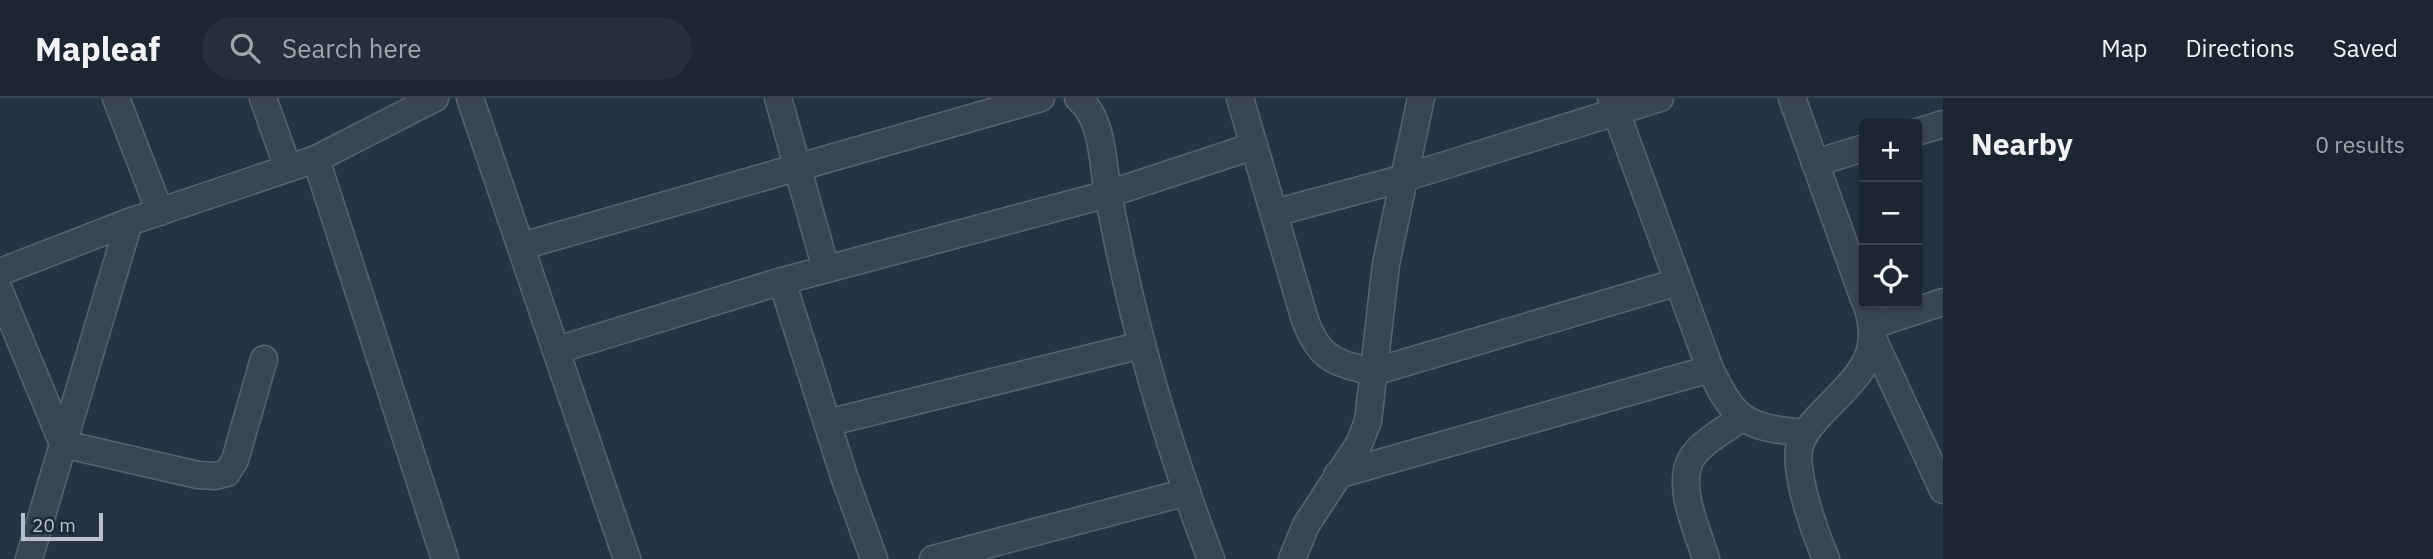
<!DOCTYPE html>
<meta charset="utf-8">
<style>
:root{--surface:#1c2632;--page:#252e3a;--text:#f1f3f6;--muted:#a0a5ac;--line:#3a434d}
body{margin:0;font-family:"IBM Plex Sans",sans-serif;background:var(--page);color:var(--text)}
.controls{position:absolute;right:21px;top:21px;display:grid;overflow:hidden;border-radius:7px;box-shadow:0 2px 5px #0004}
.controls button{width:63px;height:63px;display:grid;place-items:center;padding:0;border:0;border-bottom:2px solid var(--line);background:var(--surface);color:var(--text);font:35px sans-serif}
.scale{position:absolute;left:21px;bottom:18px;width:82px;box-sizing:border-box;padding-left:7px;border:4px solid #b7c0cc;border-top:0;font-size:19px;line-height:24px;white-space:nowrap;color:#b7c0cc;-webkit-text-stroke:5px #1e2a37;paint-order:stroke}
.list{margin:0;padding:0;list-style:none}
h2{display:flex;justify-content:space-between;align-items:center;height:91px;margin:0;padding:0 28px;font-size:30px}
h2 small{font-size:23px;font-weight:400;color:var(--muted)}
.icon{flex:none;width:38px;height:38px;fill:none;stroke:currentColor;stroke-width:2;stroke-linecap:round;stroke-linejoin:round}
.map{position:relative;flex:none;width:1943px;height:461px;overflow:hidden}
header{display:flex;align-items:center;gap:42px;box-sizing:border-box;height:98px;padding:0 35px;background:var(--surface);border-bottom:2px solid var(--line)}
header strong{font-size:33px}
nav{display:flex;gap:38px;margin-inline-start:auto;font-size:24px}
.search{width:490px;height:63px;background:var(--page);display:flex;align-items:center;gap:18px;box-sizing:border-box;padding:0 24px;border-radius:38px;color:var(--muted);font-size:26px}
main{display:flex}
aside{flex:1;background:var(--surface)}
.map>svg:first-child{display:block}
</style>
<header>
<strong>Mapleaf</strong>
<div class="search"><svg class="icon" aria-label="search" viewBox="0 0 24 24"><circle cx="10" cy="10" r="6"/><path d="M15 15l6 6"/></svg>Search here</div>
<nav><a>Map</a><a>Directions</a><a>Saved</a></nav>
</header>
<main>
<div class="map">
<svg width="1943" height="461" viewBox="0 0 1943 461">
<rect width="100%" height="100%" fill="#253342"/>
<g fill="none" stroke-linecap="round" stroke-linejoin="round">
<defs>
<g id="minor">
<path d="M116 0 160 114"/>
<path d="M263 0 288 70"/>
<path d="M470 0 627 461"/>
<path d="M778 0 826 171"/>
<path d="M1078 0C1104 22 1102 64 1108 95 1131 219 1166 343 1211 461"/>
<path d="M1240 0 1305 222C1320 262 1334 264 1373 274L1678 184"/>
<path d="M1611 0 1710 271C1736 325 1747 329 1805 335"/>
<path d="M1792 0 1864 201"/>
<path d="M1917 34 1943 26"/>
<path d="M316 61 445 461"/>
<path d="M1815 65 1864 50"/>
<path d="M1274 115 1401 81 1660 0"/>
<path d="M129 124 316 61 435 0"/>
<path d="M522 148 1041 0"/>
<path d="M0 174 129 124 29 461"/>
<path d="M782 183 844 378 874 461"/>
<path d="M0 194 63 346 198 377 215 378 227 375 235 362 264 261"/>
<path d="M1873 227 1943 204"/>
<path d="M1874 243 1943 392"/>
<path d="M557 252 782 183 1108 96 1254 48"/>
<path d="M827 325 1142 247"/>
<path d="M1337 377 1710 271"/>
<path d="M933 461 1187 394"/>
<path d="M1292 461 1306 427 1359 346 1368 323 1386 166 1421 0"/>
<path d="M1706 461C1698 433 1676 389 1691 361 1701 344 1725 332 1741 320"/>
<path d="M1826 461C1815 435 1795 379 1799 351 1802 336 1812 326 1822 315 1857 278 1885 259 1866 205"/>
</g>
</defs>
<use href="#minor" stroke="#58636f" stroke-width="29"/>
<use href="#minor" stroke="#3a4552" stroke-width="26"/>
</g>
</svg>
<div class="controls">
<button>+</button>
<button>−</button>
<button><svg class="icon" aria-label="locate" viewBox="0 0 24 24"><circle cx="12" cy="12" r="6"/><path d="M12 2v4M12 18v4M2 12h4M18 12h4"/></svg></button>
</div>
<div class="scale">20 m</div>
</div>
<aside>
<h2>Nearby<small>0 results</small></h2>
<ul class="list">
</ul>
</aside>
</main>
